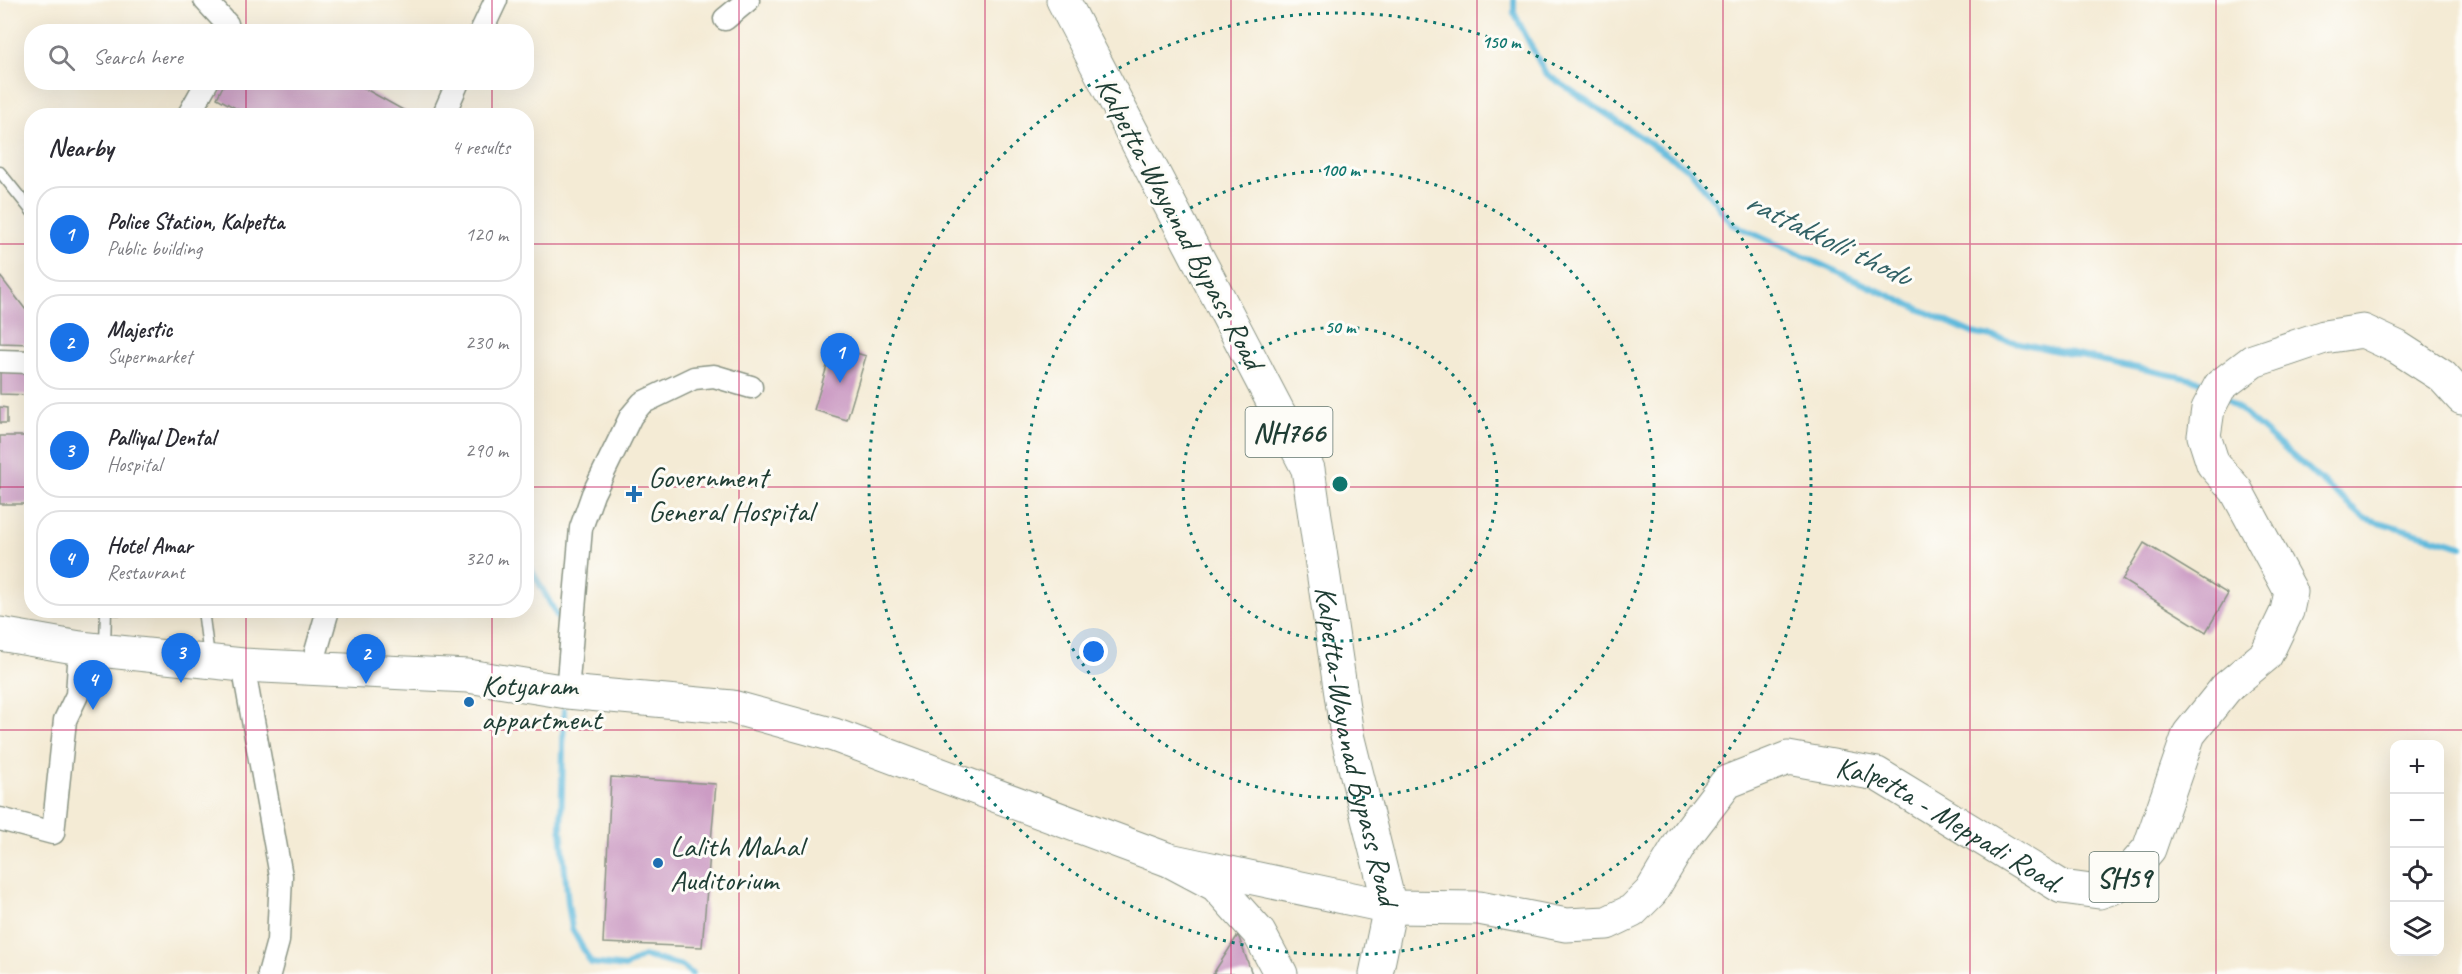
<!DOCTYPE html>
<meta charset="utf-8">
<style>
:root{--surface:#fff;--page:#f7f7f7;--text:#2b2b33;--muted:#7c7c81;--line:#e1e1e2;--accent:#1a73e8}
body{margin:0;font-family:Caveat,sans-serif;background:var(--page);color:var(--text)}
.controls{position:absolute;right:18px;bottom:18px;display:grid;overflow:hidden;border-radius:12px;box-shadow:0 6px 24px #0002}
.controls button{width:54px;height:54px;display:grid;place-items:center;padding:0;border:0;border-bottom:2px solid var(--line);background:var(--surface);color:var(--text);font:30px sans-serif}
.you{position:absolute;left:1094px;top:652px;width:21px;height:21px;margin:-15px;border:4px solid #fff;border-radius:50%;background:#1a73e8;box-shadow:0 0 0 9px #1a73e833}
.badge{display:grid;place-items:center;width:39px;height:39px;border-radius:50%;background:var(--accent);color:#fff;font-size:20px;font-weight:700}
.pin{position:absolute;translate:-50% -50px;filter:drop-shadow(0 2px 3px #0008)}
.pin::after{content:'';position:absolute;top:32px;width:21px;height:18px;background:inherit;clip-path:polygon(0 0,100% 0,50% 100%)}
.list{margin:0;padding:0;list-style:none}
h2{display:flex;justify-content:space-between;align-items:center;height:78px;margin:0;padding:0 24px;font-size:26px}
h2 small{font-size:20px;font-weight:400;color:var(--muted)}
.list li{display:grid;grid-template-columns:39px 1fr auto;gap:18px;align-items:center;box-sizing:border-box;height:96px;margin:0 12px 12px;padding:0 12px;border:2px solid var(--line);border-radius:24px}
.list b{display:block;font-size:22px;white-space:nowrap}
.list p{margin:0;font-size:20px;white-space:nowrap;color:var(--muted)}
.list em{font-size:20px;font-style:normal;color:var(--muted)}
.icon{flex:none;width:33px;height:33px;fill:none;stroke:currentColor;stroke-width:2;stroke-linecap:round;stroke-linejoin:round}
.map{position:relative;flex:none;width:2462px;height:974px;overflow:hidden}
.search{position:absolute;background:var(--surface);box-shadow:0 6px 24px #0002;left:24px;top:24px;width:510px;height:66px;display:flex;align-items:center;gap:15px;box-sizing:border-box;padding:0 21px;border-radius:24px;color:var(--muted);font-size:22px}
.panel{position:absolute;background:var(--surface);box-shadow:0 6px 24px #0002;left:24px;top:108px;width:510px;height:510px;border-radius:24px}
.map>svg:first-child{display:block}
</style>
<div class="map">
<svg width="2462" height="974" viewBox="0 0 2462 974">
<rect width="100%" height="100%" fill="#fdfcf7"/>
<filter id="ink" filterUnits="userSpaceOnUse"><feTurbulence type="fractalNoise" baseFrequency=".0167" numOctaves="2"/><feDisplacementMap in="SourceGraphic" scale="12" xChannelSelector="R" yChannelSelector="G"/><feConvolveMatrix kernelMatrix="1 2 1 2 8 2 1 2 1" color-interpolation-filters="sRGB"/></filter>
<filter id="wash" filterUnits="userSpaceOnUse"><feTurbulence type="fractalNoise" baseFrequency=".008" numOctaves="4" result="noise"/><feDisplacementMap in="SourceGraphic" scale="24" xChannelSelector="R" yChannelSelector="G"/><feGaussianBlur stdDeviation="1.35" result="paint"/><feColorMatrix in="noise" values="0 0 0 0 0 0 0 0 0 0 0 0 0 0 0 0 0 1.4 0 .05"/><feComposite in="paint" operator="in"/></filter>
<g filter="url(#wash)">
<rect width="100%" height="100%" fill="#f4ebd5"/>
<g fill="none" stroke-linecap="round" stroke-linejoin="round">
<g stroke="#5fb9dc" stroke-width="6">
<path d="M1514 0V13L1545 73 1690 170 1732 224 1972 333 2209 383"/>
<path d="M2225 397 2364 518 2462 546"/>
<path d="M530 567 560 621 563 633"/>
<path d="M564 710 561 829 568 903 572 929 591 963 625 967 643 956 682 966 692 974"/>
</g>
</g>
<g id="blocks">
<g fill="#cc9cc4">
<path d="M225 82H353L414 116H250L217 98Z"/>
<path d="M0 276 32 318V344L0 343Z"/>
<path d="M833 346 866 356 847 420 814 410Z"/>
<path d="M0 372 32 373V395L0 394Z"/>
<path d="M0 407 7 408V423H0Z"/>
<rect x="0" y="436" width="32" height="68"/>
<path d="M2144 543 2228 594 2206 632 2122 580Z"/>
<path d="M115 610H150L149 614 115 615Z"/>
<path d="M611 777 716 784 702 947 603 943Z"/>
<path d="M1238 935 1252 974H1213Z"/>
</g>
</g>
</g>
<g filter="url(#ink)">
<use href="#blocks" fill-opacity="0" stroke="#8a9484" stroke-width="1.5"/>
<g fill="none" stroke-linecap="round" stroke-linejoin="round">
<defs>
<g id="service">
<path d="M0 172 32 212"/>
<path d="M203 610 209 657"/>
<path d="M105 646 106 610"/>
</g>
<g id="minor">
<path d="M205 0 227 24 229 32"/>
<path d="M725 19 748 0"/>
<path d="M481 32 496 0"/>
<path d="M188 116 207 82"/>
<path d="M443 116 458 82"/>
<path d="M0 361 32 362"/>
<path d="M243 665 281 876 278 941 269 974"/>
<path d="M311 669 328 610"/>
<path d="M567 692 581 528 593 494 631 416 642 403 694 378 714 376 751 387"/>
<path d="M0 819 53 833 65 720 77 695 80 648"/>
</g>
<g id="primary">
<path d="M0 634 80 648 243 665 468 676 567 692 732 707 834 735 1169 860 1216 885 1259 933 1281 974"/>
<path id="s1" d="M1390 907 1479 908 1566 925 1607 923 1632 911 1651 892 1681 842 1727 782 1788 758 1877 774 2062 887 2099 892 2117 886 2149 849 2189 734 2226 688 2266 655 2287 611 2291 592 2236 490 2213 464 2204 436 2208 409 2220 386 2253 361 2324 337 2363 331 2397 347 2442 376 2462 398"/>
</g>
<g id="trunk">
<path id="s2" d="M1063 0 1308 469 1347 735 1390 907 1376 974"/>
<path d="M1169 860 1390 907"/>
</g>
</defs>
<use href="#service" stroke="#8a9484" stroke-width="13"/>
<use href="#minor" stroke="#8a9484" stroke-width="25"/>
<use href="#primary" stroke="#8a9484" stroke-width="35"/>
<use href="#trunk" stroke="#8a9484" stroke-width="35"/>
<use href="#service" stroke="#fff" stroke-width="10"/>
<use href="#minor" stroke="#fff" stroke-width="22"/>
<use href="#primary" stroke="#fff" stroke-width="33"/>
<use href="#trunk" stroke="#fff" stroke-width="33"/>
</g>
</g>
<path fill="none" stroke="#c2185b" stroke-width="1.5" stroke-opacity="0.55" d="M246 0V32M492 0V32M739 0V974M985 0V974M1231 0V974M1477 0V974M1723 0V974M1970 0V974M2216 0V974M246 82V116M492 82V116M0 244H32M526 244H2462M0 487H32M526 487H2462M246 610V974M492 610V974M0 730H2462"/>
<g fill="none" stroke="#0f766e" stroke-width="3" stroke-dasharray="3 6">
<circle cx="1340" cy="484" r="157"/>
<circle cx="1340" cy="484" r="314"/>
<circle cx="1340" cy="484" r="471"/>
</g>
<g fill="#1f6fb2" stroke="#fdfcf7" stroke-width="2">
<path d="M631 485h6v6h6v6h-6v6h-6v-6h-6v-6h6z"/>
<circle cx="469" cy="702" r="6"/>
<circle cx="658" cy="863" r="6"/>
</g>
<g text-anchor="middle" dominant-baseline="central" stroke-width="6" stroke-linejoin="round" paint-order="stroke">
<g fill="#fdfcf7" stroke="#62766e" stroke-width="1.5">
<rect x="1245.5" y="407" width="87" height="50" rx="4.5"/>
<rect x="2089.5" y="852" width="69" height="50" rx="4.5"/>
</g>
<g font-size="28" font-weight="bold" fill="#1f3d34">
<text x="1289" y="432">NH766</text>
<text x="2124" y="877">SH59</text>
</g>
<g font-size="30" fill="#1f3d34" stroke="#fdfcf7">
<text transform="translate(1180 223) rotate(62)">Kalpetta-Wayanad Bypass Road</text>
<text stroke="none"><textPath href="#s2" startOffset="810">Kalpetta-Wayanad Bypass Road</textPath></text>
<text stroke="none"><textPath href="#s1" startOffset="650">Kalpetta - Meppadi Road.</textPath></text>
</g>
<g font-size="30" fill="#1f3d34" stroke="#fdfcf7" text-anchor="start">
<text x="648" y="477">Government<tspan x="648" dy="34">General Hospital</tspan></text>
<text x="481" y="685">Kotyaram<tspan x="481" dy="34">appartment</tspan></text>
<text x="670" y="846">Lalith Mahal<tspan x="670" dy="34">Auditorium</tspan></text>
</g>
<g font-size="32" font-style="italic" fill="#326266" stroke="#fdfcf7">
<text transform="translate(1828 238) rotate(26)">rattakkolli thodu</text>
</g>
</g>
<circle cx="1340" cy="484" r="9" fill="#0f766e" stroke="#fdfcf7" stroke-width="3"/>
<g font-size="18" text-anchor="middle" font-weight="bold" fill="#0f766e" stroke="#fdfcf7" stroke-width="6" stroke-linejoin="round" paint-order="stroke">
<text x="1501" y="48">150 m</text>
<text x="1340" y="176">100 m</text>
<text x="1340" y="333">50 m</text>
</g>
</svg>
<div class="controls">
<button>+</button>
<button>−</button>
<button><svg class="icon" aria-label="locate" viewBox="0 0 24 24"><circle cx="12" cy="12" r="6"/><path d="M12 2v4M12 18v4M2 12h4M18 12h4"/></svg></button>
<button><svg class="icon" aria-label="layers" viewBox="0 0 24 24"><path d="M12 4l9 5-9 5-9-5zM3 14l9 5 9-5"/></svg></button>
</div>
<div class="you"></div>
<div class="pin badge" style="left:840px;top:383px">1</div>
<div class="pin badge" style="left:366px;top:684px">2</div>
<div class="pin badge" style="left:181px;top:683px">3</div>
<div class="pin badge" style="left:93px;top:710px">4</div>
<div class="search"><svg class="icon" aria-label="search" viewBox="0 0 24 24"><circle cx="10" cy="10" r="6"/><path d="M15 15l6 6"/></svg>Search here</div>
<section class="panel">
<h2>Nearby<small>4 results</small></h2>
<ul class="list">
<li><span class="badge">1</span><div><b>Police Station, Kalpetta</b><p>Public building</p></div><em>120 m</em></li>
<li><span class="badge">2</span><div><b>Majestic</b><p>Supermarket</p></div><em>230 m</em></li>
<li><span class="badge">3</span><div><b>Palliyal Dental</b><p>Hospital</p></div><em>290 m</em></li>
<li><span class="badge">4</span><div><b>Hotel Amar</b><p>Restaurant</p></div><em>320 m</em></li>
</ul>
</section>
</div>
